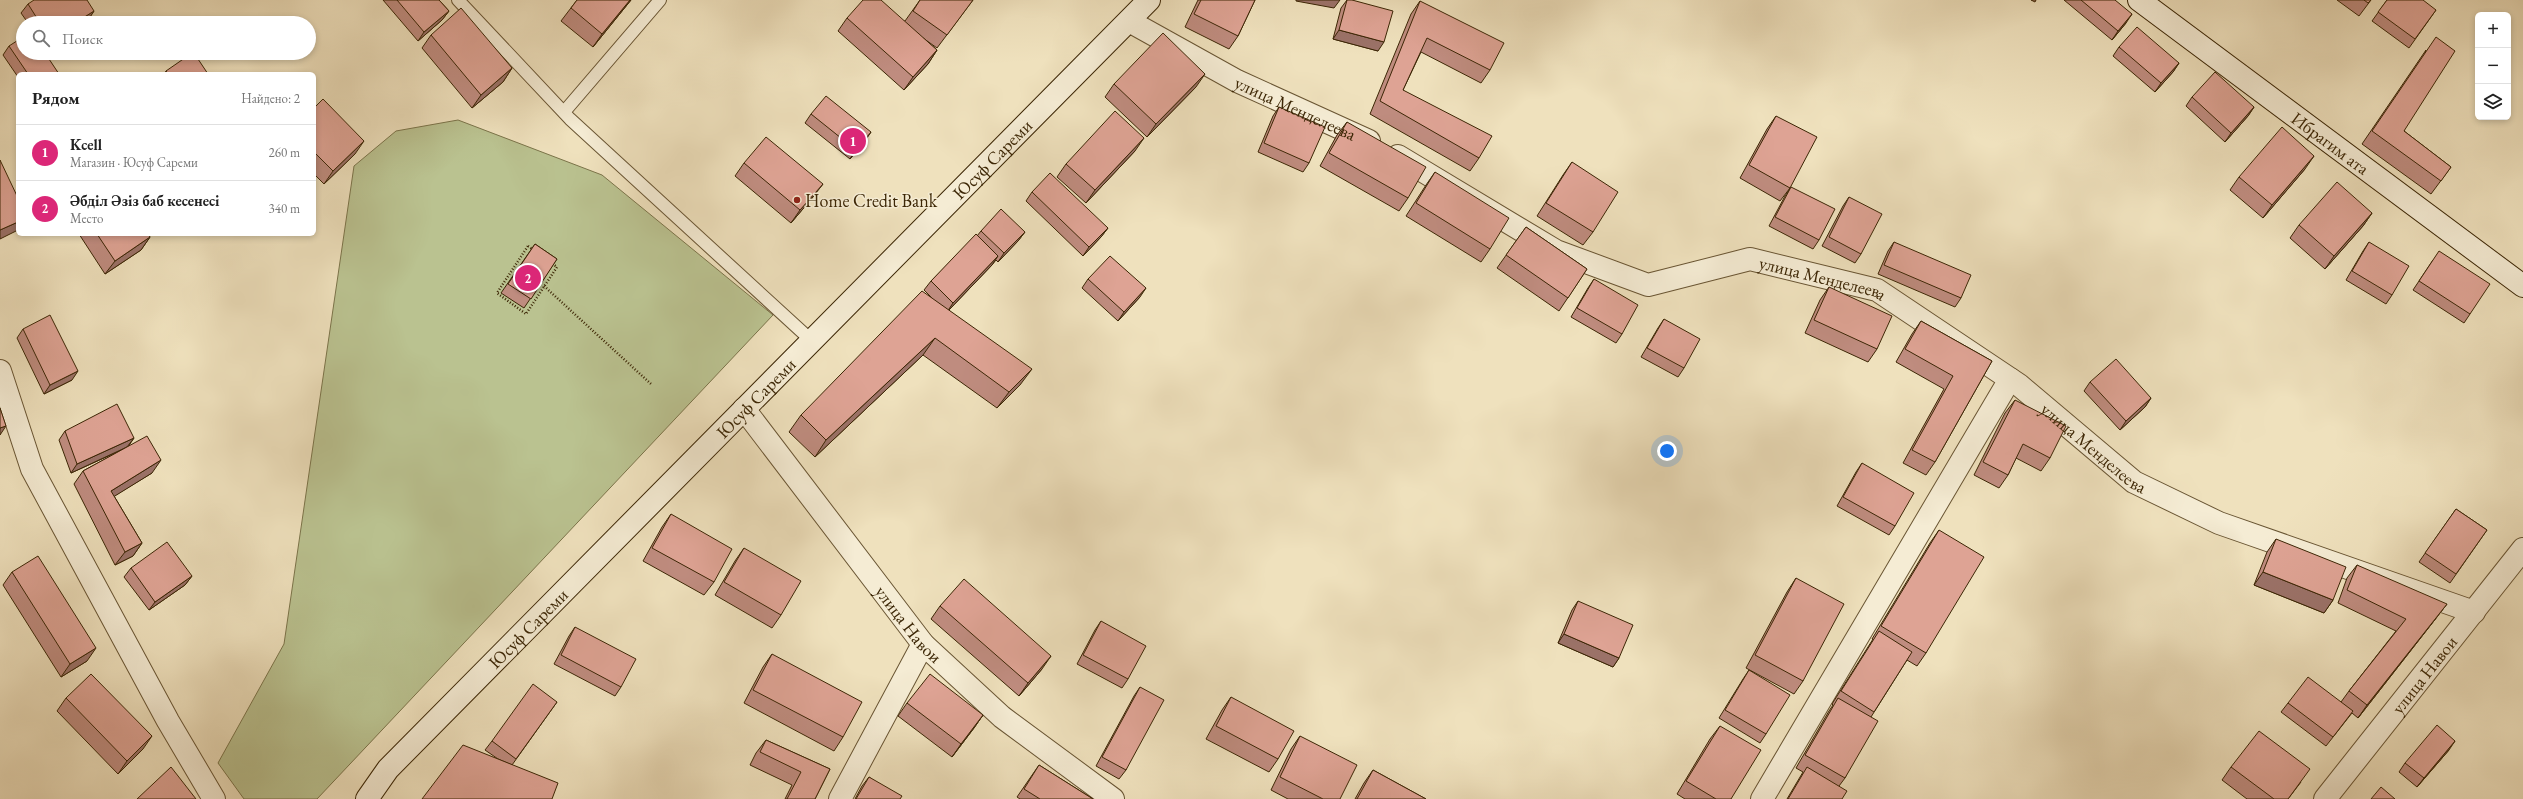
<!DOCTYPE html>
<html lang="ru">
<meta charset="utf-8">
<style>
:root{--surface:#fff;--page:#f6f6f6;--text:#222;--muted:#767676;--line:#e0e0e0;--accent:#db2777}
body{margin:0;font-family:"EB Garamond",serif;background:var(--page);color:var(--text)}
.controls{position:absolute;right:12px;top:12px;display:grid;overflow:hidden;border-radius:6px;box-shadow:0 2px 6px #0003}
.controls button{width:36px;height:36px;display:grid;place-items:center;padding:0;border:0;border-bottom:1px solid var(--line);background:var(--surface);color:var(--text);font:20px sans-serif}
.you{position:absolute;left:1667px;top:451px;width:14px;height:14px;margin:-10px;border:3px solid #fff;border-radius:50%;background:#1a73e8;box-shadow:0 0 0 6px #1a73e833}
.badge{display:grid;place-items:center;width:26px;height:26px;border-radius:50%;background:var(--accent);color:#fff;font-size:13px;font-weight:700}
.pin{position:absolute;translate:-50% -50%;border:2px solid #fff;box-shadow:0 1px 4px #0006}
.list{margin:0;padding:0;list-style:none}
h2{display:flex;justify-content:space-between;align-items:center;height:52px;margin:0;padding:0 16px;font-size:17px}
h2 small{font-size:13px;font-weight:400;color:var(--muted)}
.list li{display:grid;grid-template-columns:26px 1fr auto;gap:12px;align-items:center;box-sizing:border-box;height:56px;padding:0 16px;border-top:1px solid var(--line)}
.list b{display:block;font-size:15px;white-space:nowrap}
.list p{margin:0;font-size:13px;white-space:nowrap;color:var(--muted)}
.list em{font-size:13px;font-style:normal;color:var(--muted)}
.icon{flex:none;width:22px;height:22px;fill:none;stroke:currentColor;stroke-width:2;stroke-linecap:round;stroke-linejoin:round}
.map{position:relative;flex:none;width:2523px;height:799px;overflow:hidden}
.search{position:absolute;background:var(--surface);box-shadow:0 2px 6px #0003;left:16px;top:16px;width:300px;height:44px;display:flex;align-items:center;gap:10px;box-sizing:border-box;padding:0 14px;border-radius:22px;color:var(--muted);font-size:15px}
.panel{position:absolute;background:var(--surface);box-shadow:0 2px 6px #0003;left:16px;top:72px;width:300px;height:164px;border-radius:6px}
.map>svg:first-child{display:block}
</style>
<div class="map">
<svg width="2523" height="799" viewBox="0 0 2523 799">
<rect width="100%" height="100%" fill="#efe1bd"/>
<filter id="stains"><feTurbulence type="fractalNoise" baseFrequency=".005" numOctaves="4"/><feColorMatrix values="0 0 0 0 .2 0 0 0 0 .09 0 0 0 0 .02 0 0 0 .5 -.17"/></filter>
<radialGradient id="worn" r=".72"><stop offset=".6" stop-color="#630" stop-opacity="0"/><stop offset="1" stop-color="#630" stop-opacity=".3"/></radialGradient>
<path fill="#bac290" stroke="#7b744a" d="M458 120 602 175 773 315 317 799H244L218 763 284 644 354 166 396 131Z"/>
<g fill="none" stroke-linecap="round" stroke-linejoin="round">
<defs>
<g id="lane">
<path d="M458 0 570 119 812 341"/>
<path d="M564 112 660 0"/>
</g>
<g id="street">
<path id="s1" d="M1129 21 1237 81 1369 141"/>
<path id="s2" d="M1398 156 1556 251 1648 285 1750 259 1877 290 2019 385 2134 482 2219 523 2474 612"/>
<path d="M0 371 32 469 168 721 214 799"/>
<path id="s3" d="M744 409 923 644 1002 717 1113 799"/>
<path d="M840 799 923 644"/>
<path d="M1762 799 2010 379"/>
<path id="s4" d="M2325 799 2523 549"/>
</g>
<g id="secondary">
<path id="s5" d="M2139 0 2523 286"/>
<path id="s6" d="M367 799 388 769 1149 0"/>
</g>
</defs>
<use href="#lane" stroke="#695533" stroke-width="14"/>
<use href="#street" stroke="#695533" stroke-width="24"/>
<use href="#secondary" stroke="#3c2605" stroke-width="24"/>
<g stroke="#3c2605" stroke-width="2.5" stroke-dasharray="1 2" stroke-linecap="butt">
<path d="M528 246 557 267 526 314 497 293Z"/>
<path d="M544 286 651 384"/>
</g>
<use href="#lane" stroke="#f5ecd4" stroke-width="12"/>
<use href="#street" stroke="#f5ecd4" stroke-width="22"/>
<use href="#secondary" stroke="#f5ecd4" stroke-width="22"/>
</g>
<g fill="#bf8c7f" stroke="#3c2605">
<path d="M383 0H439L449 11 442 20 418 41Z"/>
<path d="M577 0H631L593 47 561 21Z"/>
<path d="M920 0H973L937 48 923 38 937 50 928 64 904 90 838 31 847 18 905 21Z"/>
<path d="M1198 0H1255L1238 36 1229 49 1185 27Z"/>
<path d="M1347 0H1352L1378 51 1333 39 1341 8Z"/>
<path d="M2031 0H2036L2035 2Z"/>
<path d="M2064 0H2115L2126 23 2112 40Z"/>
<path d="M2337 0H2371L2359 16Z"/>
<path d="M2387 0 2436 10 2409 48 2372 21Z"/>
<path d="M1420 1 1490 70 1481 83 1421 52 1403 90 1479 158 1470 171 1370 114 1411 14Z"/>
<path d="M28 4 94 11 88 20 83 23H28L21 13Z"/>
<path d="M431 35 512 68 503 82 472 108 422 48Z"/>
<path d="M9 46 59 74H18V77L3 55Z"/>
<path d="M2119 47 2179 63 2173 72 2155 92 2113 56Z"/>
<path d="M2426 50 2404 131 2451 167 2431 194 2362 144Z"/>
<path d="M166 71 208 74H164Z"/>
<path d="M1114 84 1196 87 1147 137 1105 97Z"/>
<path d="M2192 97 2254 107 2248 116 2225 142 2186 106Z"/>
<path d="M1279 107 1309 163 1303 172 1258 152 1273 116Z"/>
<path d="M314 108 355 154 324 184 314 174Z"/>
<path d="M811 114 865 141 850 159 805 123Z"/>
<path d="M1776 116 1790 188 1780 201 1740 178 1767 129Z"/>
<path d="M1347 122 1408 198 1399 211 1320 166 1337 135Z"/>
<path d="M1135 151 1086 203 1057 177 1066 164Z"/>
<path d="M1572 162 1593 232 1583 245 1537 216 1563 175Z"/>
<path d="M744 163 813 197 791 223 735 176Z"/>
<path d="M2305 169 2263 218 2230 190 2239 177Z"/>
<path d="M1435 172 1490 249 1481 262 1406 216 1426 185Z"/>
<path d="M1791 187 1819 240 1813 249 1769 226 1785 196Z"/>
<path d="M1032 192 1108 228 1101 237 1083 256 1026 201Z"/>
<path d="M1849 197 1861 254 1855 263 1822 246 1843 206Z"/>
<path d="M2372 213 2363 226 2325 269 2290 238 2299 225Z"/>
<path d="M1526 227 1587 269 1559 311 1497 268Z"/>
<path d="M981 231 1025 232 1018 241 998 262 996 260 992 265 949 310 1020 385 997 408 923 355 815 457 789 432 801 415 932 298 924 290 931 281 977 236Z"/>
<path d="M79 234H148L150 237 141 250 105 274Z"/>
<path d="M1894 242 1961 298 1955 307 1878 274 1888 251Z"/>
<path d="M2369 242 2392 295 2386 304 2346 280 2363 251Z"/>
<path d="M535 244 557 259 524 308 501 293Z"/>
<path d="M2433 260 2470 314 2464 323 2413 290Z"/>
<path d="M1088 279 1140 297 1118 321 1082 288Z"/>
<path d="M1594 279 1622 334 1616 343 1571 317 1588 288Z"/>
<path d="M1829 287 1877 349 1868 362 1805 333 1820 300Z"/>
<path d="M1664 319 1684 368 1678 377 1641 357 1658 328Z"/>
<path d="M1921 321 1992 361 1935 462 1926 475 1903 463 1944 389 1896 362 1912 334Z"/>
<path d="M23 329 72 380 44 394 17 338Z"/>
<path d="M2090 382 2151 398 2145 407 2120 430 2084 391Z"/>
<path d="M2015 400 2050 458 2041 471 2016 458 2008 475 1999 488 1974 475 2005 413Z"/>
<path d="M65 431 134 438 128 447 152 473 114 496 142 543 133 556 115 565 74 484 83 471 124 449 71 473 59 440Z"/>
<path d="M1862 463 1895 526 1889 535 1837 506 1856 472Z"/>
<path d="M2456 509 2487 530 2450 583 2419 562Z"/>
<path d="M671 514 714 582 704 595 643 561 662 527Z"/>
<path d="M1939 530 1926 653 1917 666 1907 660 1871 717 1845 778 1839 786 1842 799H1787L1803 772 1796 768 1829 711 1833 705 1832 704 1873 639H1872L1930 543Z"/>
<path d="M2276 539 2333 600 2324 613 2254 585 2267 552Z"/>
<path d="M744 548 781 615 772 628 715 595 735 561Z"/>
<path d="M2357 565 2437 617 2358 718 2352 713 2326 746 2281 712 2288 703 2341 702 2349 691 2396 631 2338 603 2347 578Z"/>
<path d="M131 568 192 576 185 585 149 610 124 577Z"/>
<path d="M12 572 87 661 61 677 3 585Z"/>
<path d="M1796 578 1803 681 1794 694 1746 668 1787 592Z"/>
<path d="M1578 601 1619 658 1613 667 1558 643 1572 610Z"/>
<path d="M940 606 1042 669 1019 696 931 619Z"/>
<path d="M1101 621 1128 679 1122 688 1077 664 1095 630Z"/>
<path d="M575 627 621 687 615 696 554 664 569 636Z"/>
<path d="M772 654 843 737 834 751 744 703 763 667Z"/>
<path d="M1749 670 1766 734 1760 743 1719 718 1743 679Z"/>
<path d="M1140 687 1126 770 1119 779 1096 766 1134 696Z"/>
<path d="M1231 697 1278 759 1269 772 1206 739 1222 710Z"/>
<path d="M66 698 143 749 118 774 57 711Z"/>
<path d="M557 702 512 765 498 759 485 750 492 741Z"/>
<path d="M907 703 983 715 974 728 952 757 898 716Z"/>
<path d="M1720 726 1731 799H1685L1677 794 1710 739Z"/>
<path d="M1300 736 1340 799H1288L1271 790 1291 749Z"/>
<path d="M766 740 830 769 815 799H785L792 785 750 765 756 753Z"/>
<path d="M2449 750 2417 787 2399 772 2405 763Z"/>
<path d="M1039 765 1093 799H1020L1017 797Z"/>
<path d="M2231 767 2301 782 2288 799H2247L2222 780Z"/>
<path d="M1373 770 1426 799H1355L1364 783Z"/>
<path d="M869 777 900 799H855L862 786Z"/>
</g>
<g fill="#9b7268" stroke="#3c2605">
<path d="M630 0H631L593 47 602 34Z"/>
<path d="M1296 0H1340L1334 8 1296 1Z"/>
<path d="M94 11 88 20 83 23H75Z"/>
<path d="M449 11 442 20 418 41 424 32Z"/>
<path d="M2132 14 2126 23 2112 40 2118 31Z"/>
<path d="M1339 30 1384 42 1378 51 1333 39Z"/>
<path d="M937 50 928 64 904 90 913 77Z"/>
<path d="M2179 63 2173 72 2155 92 2161 83Z"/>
<path d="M512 68 503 82 472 108 481 95Z"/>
<path d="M1205 74 1196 87 1147 137 1156 124Z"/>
<path d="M2254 107 2248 116 2225 142 2231 133Z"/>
<path d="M871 132 865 141 850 159 856 150Z"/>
<path d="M1144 138 1135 151 1086 203 1095 190Z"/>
<path d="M364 141 355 154 324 184 333 171Z"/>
<path d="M2314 156 2305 169 2263 218 2272 205Z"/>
<path d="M823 184 813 197 791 223 800 210Z"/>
<path d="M2372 213 2363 226 2325 269 2334 256Z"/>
<path d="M18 222V230L0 239V230Z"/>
<path d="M1108 228 1101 237 1083 256 1089 247Z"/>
<path d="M1025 232 1018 241 998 262 1004 253Z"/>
<path d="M150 237 141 250 105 274 115 261Z"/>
<path d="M998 256 992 265 947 312 953 303Z"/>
<path d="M1146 288 1140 297 1118 321 1124 312Z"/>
<path d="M935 338 923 355 815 457 826 440Z"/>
<path d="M1032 369 1020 385 997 408 1009 392Z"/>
<path d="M78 371 72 380 44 394 50 385Z"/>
<path d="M2151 398 2145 407 2120 430 2126 421Z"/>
<path d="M6 426 0 435V428Z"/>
<path d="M134 438 127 447 71 473 77 464Z"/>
<path d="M161 460 152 473 102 504 111 491Z"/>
<path d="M142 543 133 556 115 565 125 552Z"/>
<path d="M2263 572 2333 600 2324 613 2254 585Z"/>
<path d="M192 576 185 585 149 610 155 602Z"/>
<path d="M2447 604 2437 617 2358 718 2367 705Z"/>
<path d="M1564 634 1619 658 1613 667 1558 643Z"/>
<path d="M96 648 87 661 61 677 70 664Z"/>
<path d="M1051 656 1042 669 1019 696 1028 683Z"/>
<path d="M983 715 974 728 952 757 961 744Z"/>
<path d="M152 736 143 749 118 774 127 761Z"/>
<path d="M2455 741 2449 750 2417 787 2424 778Z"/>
</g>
<g fill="#dea394" stroke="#3c2605">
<path d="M34 0H87L94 11 75 23H40L28 4Z"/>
<path d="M397 0H439L449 11 424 32Z"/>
<path d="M577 0H630L602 34 571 8Z"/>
<path d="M863 0H881L937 50 913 77 847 18Z"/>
<path d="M920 0H973L947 35 913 11Z"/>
<path d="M1201 0H1255L1238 36 1194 14Z"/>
<path d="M1347 0H1352L1393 11 1384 42 1339 30Z"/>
<path d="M2081 0H2115L2132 14 2118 31Z"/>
<path d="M2364 0H2371L2368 3Z"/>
<path d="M2387 0H2423L2436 10 2415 39 2378 12Z"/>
<path d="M1420 1 1504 43 1490 70 1427 38 1403 90 1492 136 1479 158 1380 101Z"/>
<path d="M461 8 512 68 481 95 431 35Z"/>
<path d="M2137 27 2179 63 2161 83 2119 47Z"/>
<path d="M1163 33 1205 74 1156 124 1114 84Z"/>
<path d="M23 37V53H45L59 74H28L9 46Z"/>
<path d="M2436 37 2455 51 2404 131 2451 167 2441 181 2372 131Z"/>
<path d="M192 53H194L208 74H168L166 71Z"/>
<path d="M2215 72 2254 107 2231 133 2192 97Z"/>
<path d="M826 96 871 132 856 150 811 114Z"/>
<path d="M323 99 364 141 333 171 314 152V108Z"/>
<path d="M1279 107 1325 127 1309 163 1264 143Z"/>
<path d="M1115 111 1144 138 1095 190 1066 164Z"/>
<path d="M1776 116 1817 137 1790 188 1749 165Z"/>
<path d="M1347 122 1426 167 1408 198 1329 153Z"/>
<path d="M2282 127 2314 156 2272 205 2239 177Z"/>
<path d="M766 137 823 184 800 210 744 163Z"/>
<path d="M0 160 18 198V222L0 230Z"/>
<path d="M1572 162 1618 192 1593 232 1546 203Z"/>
<path d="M1435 172 1509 218 1490 249 1416 203Z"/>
<path d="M1050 173 1108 228 1089 247 1032 192Z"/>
<path d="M2337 182 2372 213 2334 256 2299 225Z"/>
<path d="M1791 187 1835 209 1819 240 1775 217Z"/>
<path d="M1849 197 1882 214 1861 254 1829 237Z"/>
<path d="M1001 209 1025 232 1004 253 981 231Z"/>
<path d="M1526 227 1587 269 1568 298 1506 255Z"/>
<path d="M97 234H148L150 237 115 261Z"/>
<path d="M976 234 998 256 953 303 931 281Z"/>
<path d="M1894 242 1971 275 1961 298 1884 265Z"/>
<path d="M2369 242 2409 266 2392 295 2352 271Z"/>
<path d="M535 244 557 259 531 299 508 284Z"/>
<path d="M2439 251 2490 284 2470 314 2419 281Z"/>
<path d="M1110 256 1146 288 1124 312 1088 279Z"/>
<path d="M1594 279 1638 305 1622 334 1577 308Z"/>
<path d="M1829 287 1892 316 1877 349 1814 320Z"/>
<path d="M922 291 1032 369 1009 392 935 338 826 440 801 415Z"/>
<path d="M50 315 78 371 50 385 23 329Z"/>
<path d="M1664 319 1700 339 1684 368 1647 348Z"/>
<path d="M1921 321 1992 361 1935 462 1912 450 1953 376 1905 349Z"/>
<path d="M2116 359 2151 398 2126 421 2090 382Z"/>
<path d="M2015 400 2066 426 2050 458 2023 444 2008 475 1983 462Z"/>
<path d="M117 404 134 438 77 464 65 431Z"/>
<path d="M0 408 6 426 0 428Z"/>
<path d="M147 436 161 460 111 491 142 543 125 552 83 471Z"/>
<path d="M1862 463 1914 493 1895 526 1843 497Z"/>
<path d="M2456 509 2487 530 2456 574 2425 553Z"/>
<path d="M671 514 732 549 714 582 652 548Z"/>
<path d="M1939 530 1984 557 1926 653 1881 626Z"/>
<path d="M2276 539 2346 567 2333 600 2263 572Z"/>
<path d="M167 542 192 576 155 602 131 568Z"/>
<path d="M744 548 801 581 781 615 724 582Z"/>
<path d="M38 556 96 648 70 664 12 572Z"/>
<path d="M2357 565 2447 604 2367 705 2349 691 2406 619 2347 590Z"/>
<path d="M1796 578 1844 604 1803 681 1755 655Z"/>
<path d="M964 579 1051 656 1028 683 940 606Z"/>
<path d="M1578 601 1633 625 1619 658 1564 634Z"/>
<path d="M1101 621 1146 646 1128 679 1083 655Z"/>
<path d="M575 627 636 659 621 687 561 655Z"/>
<path d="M1879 631 1912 652 1874 712 1841 691Z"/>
<path d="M772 654 862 702 843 737 753 690Z"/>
<path d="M1749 670 1790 695 1766 734 1725 710Z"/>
<path d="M91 674 152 736 127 761 66 698Z"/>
<path d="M930 674 983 715 961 744 907 703Z"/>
<path d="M2308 677 2353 711 2333 737 2288 703Z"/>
<path d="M533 684 557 702 516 759 492 741Z"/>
<path d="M1140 687 1164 700 1126 770 1102 757Z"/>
<path d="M1231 697 1294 731 1278 759 1216 726Z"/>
<path d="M1838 698 1878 721 1845 778 1805 755Z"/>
<path d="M2437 725 2455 741 2424 778 2405 763Z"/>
<path d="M1720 726 1761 750 1731 799H1716L1686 781Z"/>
<path d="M2259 731 2310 769 2288 799H2274L2231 767Z"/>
<path d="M1300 736 1357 765 1340 799H1323L1280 777Z"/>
<path d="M766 740 830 769 815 799H787L801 772 760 752Z"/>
<path d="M463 745 558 783 552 799H422Z"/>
<path d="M1039 765 1093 799H1040L1024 789Z"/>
<path d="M171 767 196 799H137Z"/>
<path d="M1807 767 1847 791 1842 799H1788Z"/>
<path d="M1373 770 1426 799H1357Z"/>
<path d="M869 777 902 796 900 799H856Z"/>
<path d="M2381 787 2395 799H2371Z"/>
</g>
<circle fill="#8f2418" stroke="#f5ecd4" stroke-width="1.5" cx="797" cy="200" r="4"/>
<g text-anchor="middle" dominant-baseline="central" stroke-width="3" stroke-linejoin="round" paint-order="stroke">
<g font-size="18" fill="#3c2605" stroke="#f5ecd4">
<text stroke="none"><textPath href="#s1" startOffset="188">улица Менделеева</textPath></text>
<text stroke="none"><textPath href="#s5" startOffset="239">Ибрагим ата</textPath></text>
<text stroke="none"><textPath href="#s6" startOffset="895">Юсуф Сареми</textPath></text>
<text stroke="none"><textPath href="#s2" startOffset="463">улица Менделеева</textPath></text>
<text stroke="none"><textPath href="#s6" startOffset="559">Юсуф Сареми</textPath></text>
<text stroke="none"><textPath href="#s2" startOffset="787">улица Менделеева</textPath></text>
<text stroke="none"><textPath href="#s3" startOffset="271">улица Навои</textPath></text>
<text stroke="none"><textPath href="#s6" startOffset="235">Юсуф Сареми</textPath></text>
<text stroke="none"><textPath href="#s4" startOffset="159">улица Навои</textPath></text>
</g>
<g font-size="18" fill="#3c2605" stroke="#f5ecd4" text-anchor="start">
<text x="805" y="200">Home Credit Bank</text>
</g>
</g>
<rect width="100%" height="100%" filter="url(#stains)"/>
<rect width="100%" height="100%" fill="url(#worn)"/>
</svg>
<div class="controls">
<button>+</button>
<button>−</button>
<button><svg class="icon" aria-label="layers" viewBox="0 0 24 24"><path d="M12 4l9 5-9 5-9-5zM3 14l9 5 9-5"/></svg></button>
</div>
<div class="you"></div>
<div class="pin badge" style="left:853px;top:141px">1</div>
<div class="pin badge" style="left:528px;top:278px">2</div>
<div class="search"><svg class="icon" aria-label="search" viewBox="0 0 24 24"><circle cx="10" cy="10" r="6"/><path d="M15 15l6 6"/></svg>Поиск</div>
<section class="panel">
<h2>Рядом<small>Найдено: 2</small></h2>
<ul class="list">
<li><span class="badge">1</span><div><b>Kcell</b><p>Магазин · Юсуф Сареми</p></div><em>260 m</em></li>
<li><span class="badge">2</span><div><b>Әбділ Әзіз баб кесенесі</b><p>Место</p></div><em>340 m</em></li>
</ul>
</section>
</div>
